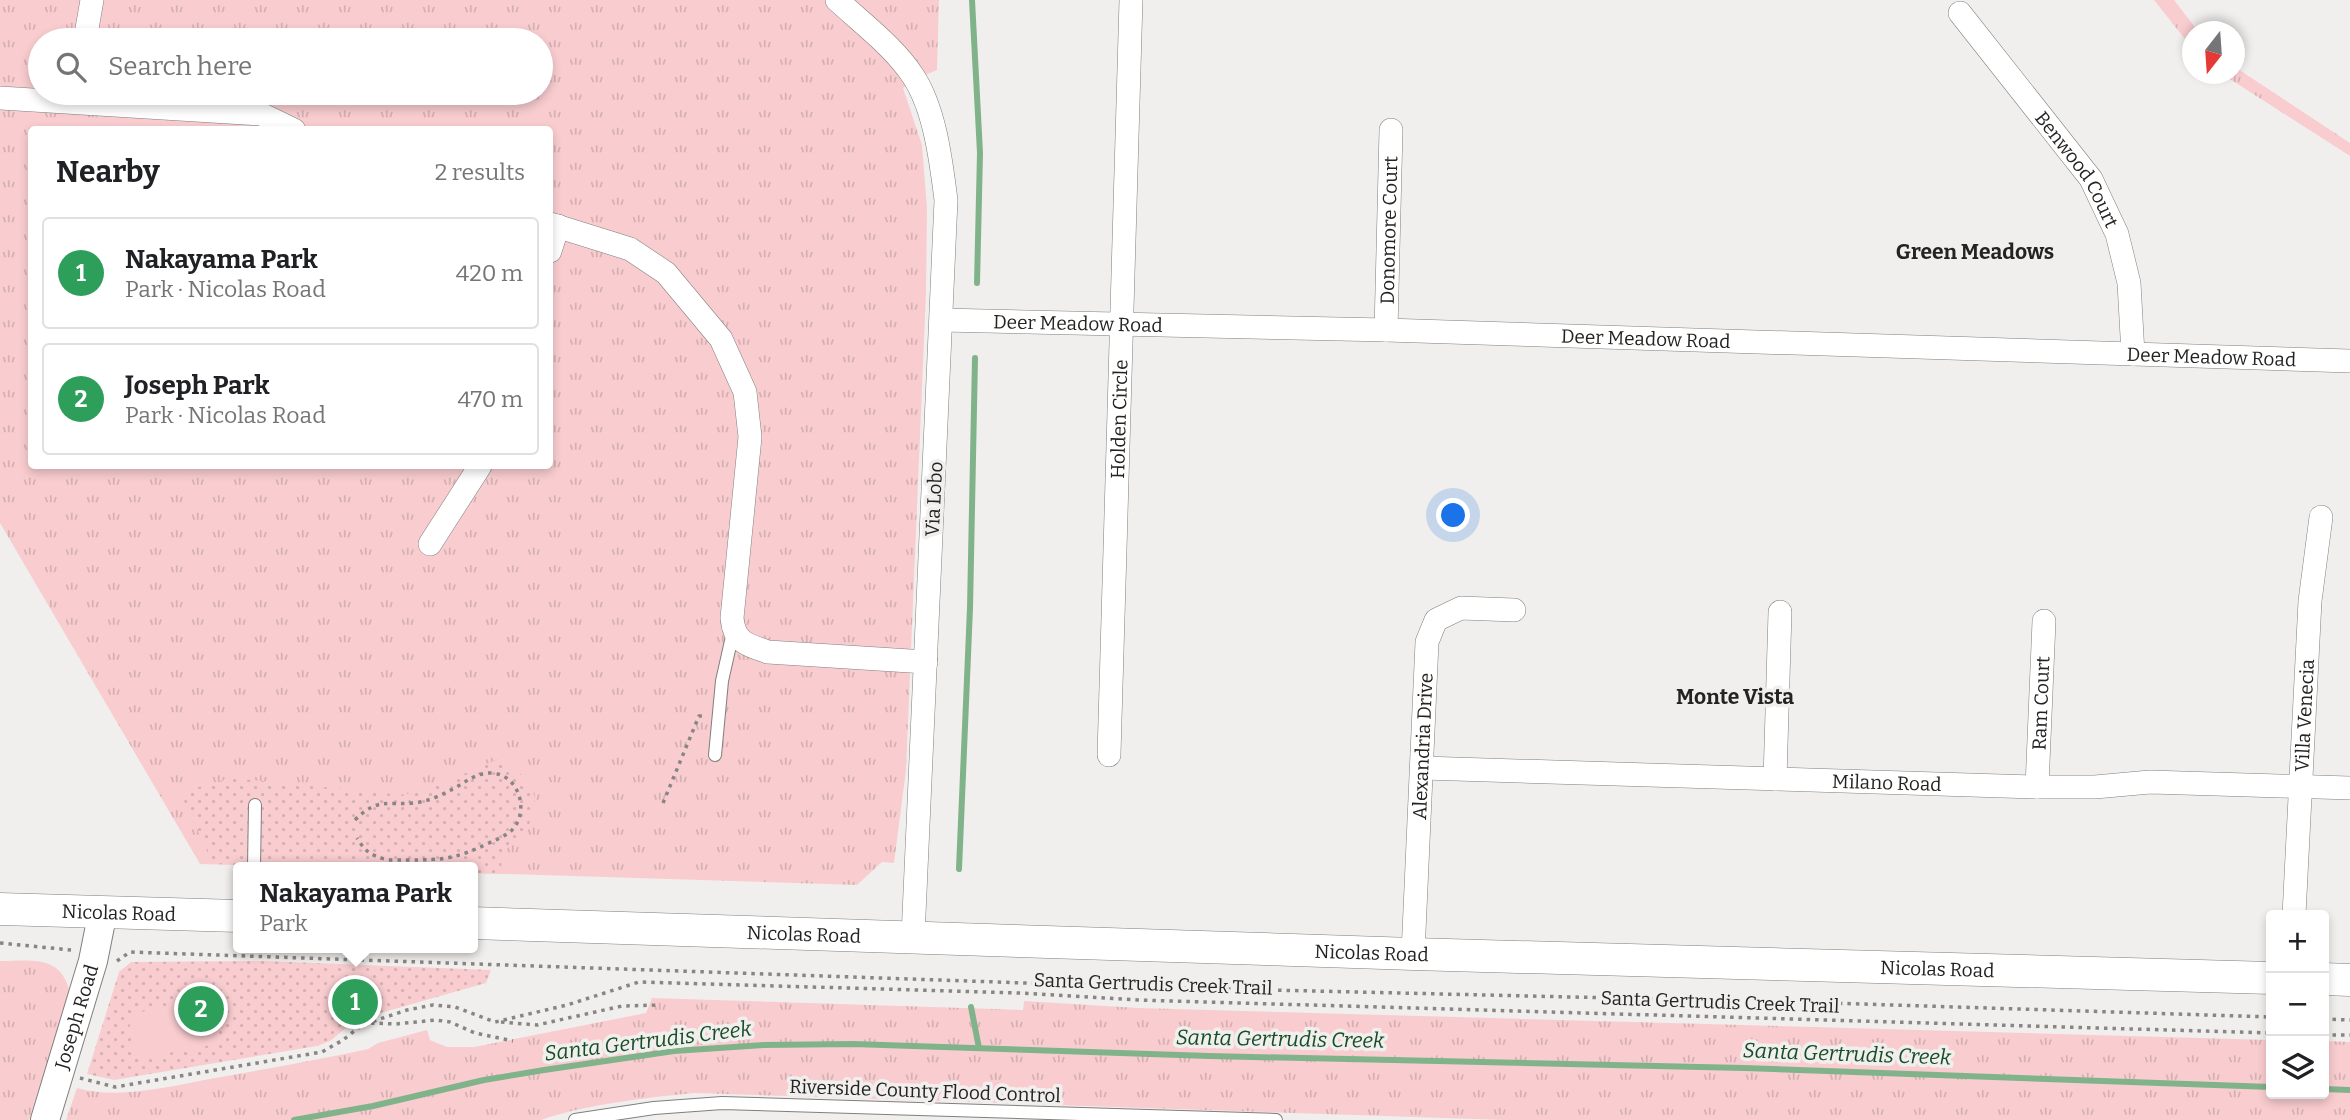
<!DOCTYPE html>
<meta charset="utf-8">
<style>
:root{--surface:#fff;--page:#f6f6f6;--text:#202124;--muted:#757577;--line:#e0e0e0;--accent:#2d78c8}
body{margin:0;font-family:Bitter,serif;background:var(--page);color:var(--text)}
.controls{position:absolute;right:21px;bottom:21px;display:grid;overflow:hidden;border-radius:7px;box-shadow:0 4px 10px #0003}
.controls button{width:63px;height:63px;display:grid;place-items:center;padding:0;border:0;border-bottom:2px solid var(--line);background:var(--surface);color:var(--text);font:35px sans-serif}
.compass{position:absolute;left:2182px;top:21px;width:63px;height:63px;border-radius:50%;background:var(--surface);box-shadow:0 4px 10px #0003;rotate:197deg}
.you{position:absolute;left:1454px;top:516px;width:24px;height:24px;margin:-18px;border:5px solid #fff;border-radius:50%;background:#1a73e8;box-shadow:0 0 0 10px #1a73e833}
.badge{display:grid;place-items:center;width:46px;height:46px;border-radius:50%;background:var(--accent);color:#fff;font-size:23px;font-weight:700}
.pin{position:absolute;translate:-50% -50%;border:4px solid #fff;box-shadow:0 2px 7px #0006}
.popup{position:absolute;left:233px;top:862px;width:245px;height:91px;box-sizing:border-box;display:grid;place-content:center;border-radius:7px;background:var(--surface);filter:drop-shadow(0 2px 5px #0005);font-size:23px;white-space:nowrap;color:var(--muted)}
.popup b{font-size:26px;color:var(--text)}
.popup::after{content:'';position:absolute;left:50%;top:100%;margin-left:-14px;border:14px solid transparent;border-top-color:var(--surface)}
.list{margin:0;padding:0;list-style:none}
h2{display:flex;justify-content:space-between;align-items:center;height:91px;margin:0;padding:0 28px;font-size:30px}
h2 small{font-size:23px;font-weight:400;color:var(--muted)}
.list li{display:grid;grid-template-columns:46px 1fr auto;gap:21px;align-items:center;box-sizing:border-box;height:112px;margin:0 14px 14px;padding:0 14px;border:2px solid var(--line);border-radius:7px}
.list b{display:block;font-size:26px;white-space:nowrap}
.list p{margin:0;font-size:23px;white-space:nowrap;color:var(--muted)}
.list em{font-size:23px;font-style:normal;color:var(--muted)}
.icon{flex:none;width:38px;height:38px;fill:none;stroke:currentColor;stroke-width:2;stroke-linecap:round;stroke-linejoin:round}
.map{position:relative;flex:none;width:2350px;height:1120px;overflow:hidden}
.search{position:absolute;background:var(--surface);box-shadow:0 4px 10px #0003;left:28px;top:28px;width:525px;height:77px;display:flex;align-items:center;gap:18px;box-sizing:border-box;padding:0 24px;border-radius:38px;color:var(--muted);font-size:26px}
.panel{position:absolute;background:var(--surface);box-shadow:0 4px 10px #0003;left:28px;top:126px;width:525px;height:343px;border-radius:7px}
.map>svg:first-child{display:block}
</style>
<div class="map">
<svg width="2350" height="1120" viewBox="0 0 2350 1120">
<defs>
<pattern id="grass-tufts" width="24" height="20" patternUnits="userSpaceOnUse" patternTransform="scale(1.75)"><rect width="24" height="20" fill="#f9cdd0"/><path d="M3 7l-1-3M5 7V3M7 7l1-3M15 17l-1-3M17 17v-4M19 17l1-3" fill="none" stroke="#d5b0b2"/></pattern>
<pattern id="park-dots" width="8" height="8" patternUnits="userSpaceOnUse" patternTransform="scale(1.75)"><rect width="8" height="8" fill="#f9cdd0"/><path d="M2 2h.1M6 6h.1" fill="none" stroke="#d5b0b2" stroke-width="1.8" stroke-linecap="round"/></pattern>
</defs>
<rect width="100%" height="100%" fill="#f1efed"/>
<g fill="url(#grass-tufts)" fill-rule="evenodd">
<path d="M0 0H939L937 70 916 79 903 88 922 145 927 208 926 293 906 770 894 863 882 862 857 885 472 873V867H310L200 864 0 523ZM40 40H541V93H40ZM32 130H550V466H32Z"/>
<path d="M2154 0H2174L2198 31 2192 32V48Z"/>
<path d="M2235 67 2350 143V156L2222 74H2234Z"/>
<path d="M0 961C32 961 61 954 70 993L29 1120H0Z"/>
<path d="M652 998 1023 1010 1024 1001 1139 1008 2271 1040V1094H2324V1041L2350 1042V1120H1504L694 1093C645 1098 587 1104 541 1120H66L77 1088C118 1100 172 1086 215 1078 266 1069 317 1060 368 1049L378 1043 427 1030 430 1040 447 1047H474L646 1013Z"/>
</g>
<g fill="url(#park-dots)">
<path d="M500 758 522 775 532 788 535 799 528 830 502 853 501 874 472 873V867H310L213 864 180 792 232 778 403 795 432 788Z"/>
<path d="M264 961 491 970 486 983 356 1020 330 1041 317 1046 114 1080 87 1074 119 972 131 962Z"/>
</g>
<path fill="#f9cdd0" d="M210 1000 217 1044 135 1059 128 1014Z"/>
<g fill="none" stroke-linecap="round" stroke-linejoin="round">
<g stroke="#81b38b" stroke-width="6">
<path d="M972 0 980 153 977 283"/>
<path d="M959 869 970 608 975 358"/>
<path d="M971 1007 979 1048"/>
<path d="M2324 1089 2350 1090"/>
<path d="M294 1120 373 1106 484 1080 544 1070 674 1051 764 1045 853 1044 1209 1056 1744 1068 2271 1087"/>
</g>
<defs>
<g id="service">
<path d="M715 755 722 681 733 632"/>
<path d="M254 867 255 805"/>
<path d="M575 1120 654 1108 722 1103 1276 1120"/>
</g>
<g id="minor">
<path d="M837 0C863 24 894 47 913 76 935 109 941 161 946 200L913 937"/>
<path id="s1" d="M1960 13 2091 179 2117 234 2129 283 2133 354"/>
<path d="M85 40 92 0"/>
<path d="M0 98 261 114 294 130"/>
<path d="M550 224 630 249 666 273 721 339 745 392 750 437 732 618C734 642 747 645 768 652L926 662"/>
<path d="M550 251 558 226"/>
<path id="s2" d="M942 320 1386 330 2350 361"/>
<path id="s3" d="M1386 330 1391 130"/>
<path d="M430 544 480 466"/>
<path id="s4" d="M1109 755 1131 0"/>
<path id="s5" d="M1423 768 2037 787H2095L2150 782 2350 788"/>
<path d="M1775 779 1780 612"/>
<path id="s6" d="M2037 787 2044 621"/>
<path id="s7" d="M2294 915 2310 601 2321 517"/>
<path id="s8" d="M1413 954 1427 642 1436 620 1461 608 1514 610"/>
</g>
<g id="tertiary">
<path id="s9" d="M45 1120 93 961 103 911"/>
</g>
<g id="secondary">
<path id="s10" d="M0 909 238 916"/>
<path id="s11" d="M472 923 1413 954 2271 978"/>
<path d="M2324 979 2350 980"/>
</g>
</defs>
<use href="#service" stroke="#807f7c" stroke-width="14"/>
<use href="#minor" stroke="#807f7c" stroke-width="24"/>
<use href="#tertiary" stroke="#807f7c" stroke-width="30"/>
<use href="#secondary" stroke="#807f7c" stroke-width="33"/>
<g stroke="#888685" stroke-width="3.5" stroke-dasharray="3.5 5" stroke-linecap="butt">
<path d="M663 803 699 716H704"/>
<path d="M355 820C377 798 386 805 413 803 428 802 441 795 453 789 466 782 477 772 492 773 519 775 530 811 512 830 506 836 497 839 489 843 455 859 445 860 407 860 397 860 385 861 376 856 367 853 362 846 357 838"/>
<path d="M0 943 71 950"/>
<path d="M117 961 130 952 1141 987 1830 1003 2271 1017"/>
<path d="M2324 1019 2350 1020"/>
<path d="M501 1022 537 1025 622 1006 660 1005"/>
<path d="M371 1023 396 1024 436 1020 450 1022 475 1033 513 1041"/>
<path d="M2324 1035H2350"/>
<path d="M80 1078 115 1087 304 1055 322 1052 343 1040 362 1025 407 1010 433 1005 455 1007 495 1022 567 1005 639 982 1019 993 1138 1000 2271 1033"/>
</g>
<use href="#service" stroke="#fff" stroke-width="12"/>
<use href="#minor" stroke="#fff" stroke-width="23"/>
<use href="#tertiary" stroke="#fff" stroke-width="28"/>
<use href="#secondary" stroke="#fff" stroke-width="32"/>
</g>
<g text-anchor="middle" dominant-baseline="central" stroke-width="7" stroke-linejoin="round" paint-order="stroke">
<g font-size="19" fill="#242322" stroke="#f1efed">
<text stroke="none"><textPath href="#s1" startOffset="196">Benwood Court</textPath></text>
<text stroke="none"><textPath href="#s3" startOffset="100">Donomore Court</textPath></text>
<text stroke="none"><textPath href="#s2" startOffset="136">Deer Meadow Road</textPath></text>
<text stroke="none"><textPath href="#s2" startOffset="704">Deer Meadow Road</textPath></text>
<text stroke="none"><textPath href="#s2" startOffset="1270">Deer Meadow Road</textPath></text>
<text stroke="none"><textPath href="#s4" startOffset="336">Holden Circle</textPath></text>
<text transform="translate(934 499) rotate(-87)">Via Lobo</text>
<text stroke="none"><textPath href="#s6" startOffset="84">Ram Court</textPath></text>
<text stroke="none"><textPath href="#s7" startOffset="200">Villa Venecia</textPath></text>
<text stroke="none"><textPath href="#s8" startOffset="208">Alexandria Drive</textPath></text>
<text stroke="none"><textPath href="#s5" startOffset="464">Milano Road</textPath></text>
<text stroke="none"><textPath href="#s10" startOffset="119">Nicolas Road</textPath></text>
<text stroke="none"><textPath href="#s11" startOffset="332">Nicolas Road</textPath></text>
<text stroke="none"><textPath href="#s11" startOffset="900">Nicolas Road</textPath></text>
<text stroke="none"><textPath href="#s11" startOffset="1466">Nicolas Road</textPath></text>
<text transform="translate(1153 984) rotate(2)">Santa Gertrudis Creek Trail</text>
<text transform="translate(1720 1002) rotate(2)">Santa Gertrudis Creek Trail</text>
<text stroke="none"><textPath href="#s9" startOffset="108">Joseph Road</textPath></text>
<text transform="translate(925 1091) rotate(2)">Riverside County Flood Control</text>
</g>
<g font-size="21" font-weight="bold" fill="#242322" stroke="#f1efed">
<text x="1975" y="252">Green Meadows</text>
<text x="1735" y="697">Monte Vista</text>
</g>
<g font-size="21" font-style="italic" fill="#154d26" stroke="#f1efed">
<text transform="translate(1280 1039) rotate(1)">Santa Gertrudis Creek</text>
<text transform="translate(648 1041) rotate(-7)">Santa Gertrudis Creek</text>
<text transform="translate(1847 1054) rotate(2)">Santa Gertrudis Creek</text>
</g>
</g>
</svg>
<div class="controls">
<button>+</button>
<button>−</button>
<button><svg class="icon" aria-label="layers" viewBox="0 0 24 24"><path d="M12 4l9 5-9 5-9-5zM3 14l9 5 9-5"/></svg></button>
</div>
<svg class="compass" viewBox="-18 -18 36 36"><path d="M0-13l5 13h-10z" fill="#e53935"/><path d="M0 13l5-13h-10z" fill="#757577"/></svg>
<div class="you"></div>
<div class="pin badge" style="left:355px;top:1002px;background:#2e9e5b">1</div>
<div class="popup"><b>Nakayama Park</b>Park</div>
<div class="pin badge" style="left:201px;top:1009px;background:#2e9e5b">2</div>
<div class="search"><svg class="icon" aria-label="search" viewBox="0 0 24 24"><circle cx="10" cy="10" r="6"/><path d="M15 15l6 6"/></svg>Search here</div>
<section class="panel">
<h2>Nearby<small>2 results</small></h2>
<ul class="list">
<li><span class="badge" style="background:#2e9e5b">1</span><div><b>Nakayama Park</b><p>Park · Nicolas Road</p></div><em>420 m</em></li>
<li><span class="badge" style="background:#2e9e5b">2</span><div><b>Joseph Park</b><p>Park · Nicolas Road</p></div><em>470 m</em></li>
</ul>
</section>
</div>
